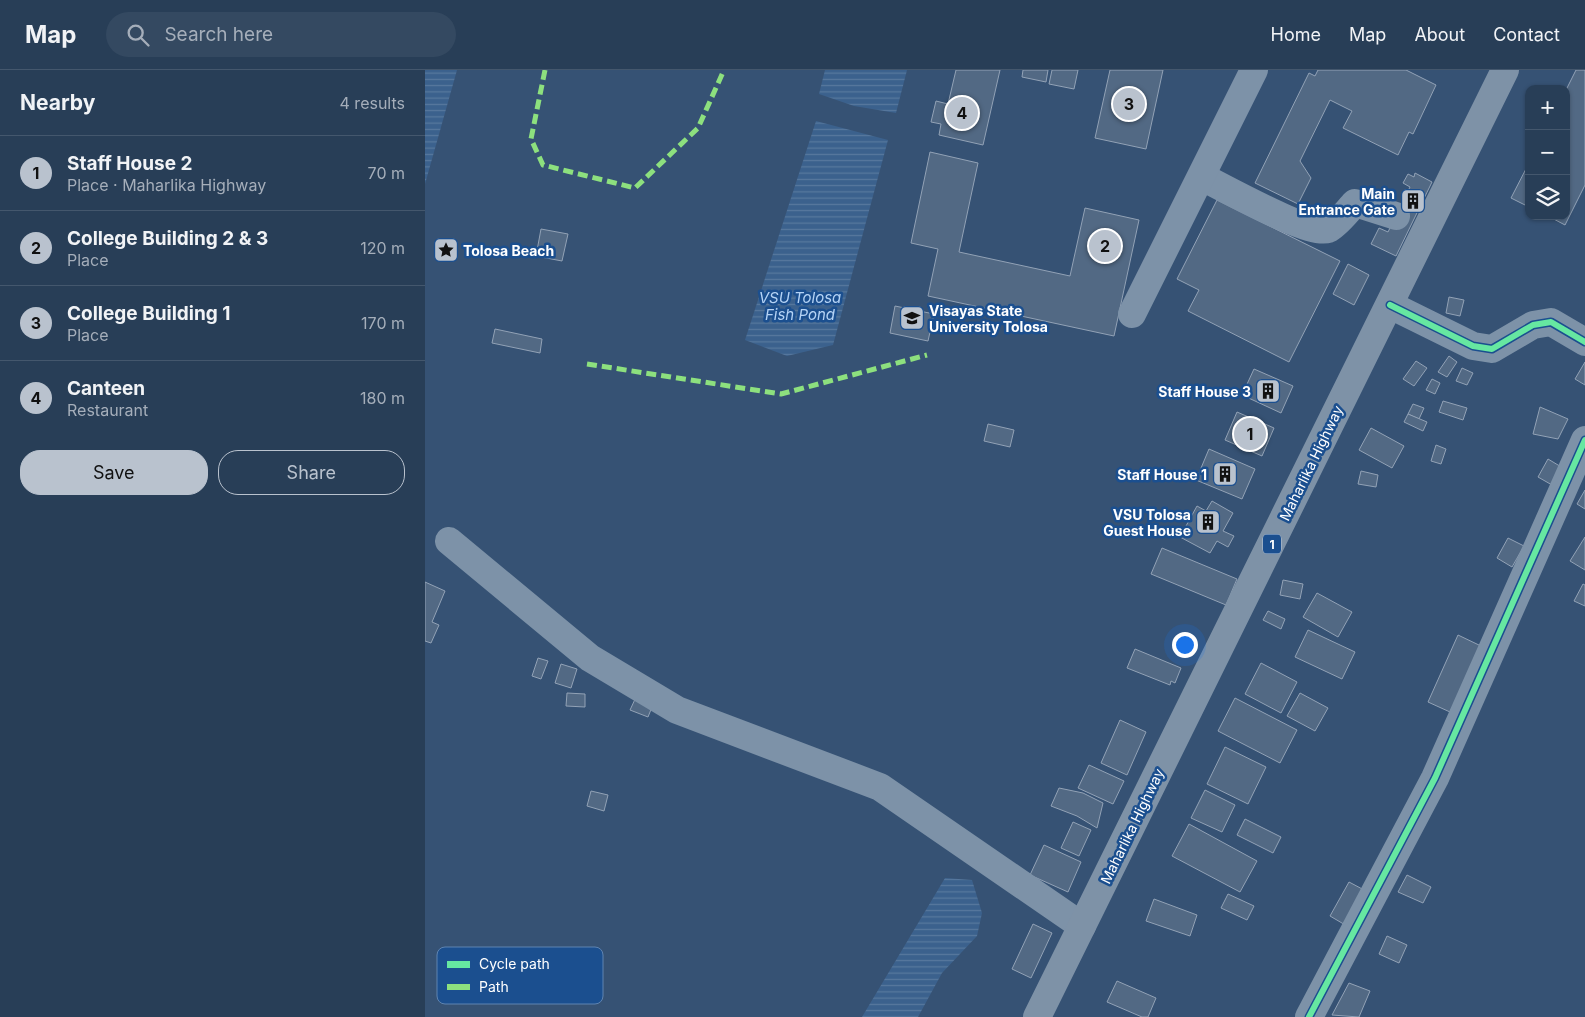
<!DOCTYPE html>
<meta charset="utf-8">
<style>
:root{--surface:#283e57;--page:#344961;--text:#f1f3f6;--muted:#a5aeba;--line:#44576d;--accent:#b9c2ce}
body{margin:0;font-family:Inter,sans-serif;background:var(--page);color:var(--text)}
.controls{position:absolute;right:15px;top:15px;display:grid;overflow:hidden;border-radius:10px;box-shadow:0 1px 4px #0004}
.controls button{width:45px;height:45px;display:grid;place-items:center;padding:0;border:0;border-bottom:1px solid var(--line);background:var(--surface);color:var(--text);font:25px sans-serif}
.you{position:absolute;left:759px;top:574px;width:18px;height:18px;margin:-12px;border:4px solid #fff;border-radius:50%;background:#1a73e8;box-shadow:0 0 0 8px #1a73e833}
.badge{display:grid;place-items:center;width:32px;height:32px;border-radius:50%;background:var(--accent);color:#111;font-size:16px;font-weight:700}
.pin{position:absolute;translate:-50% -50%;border:2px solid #fff;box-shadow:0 1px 5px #0006}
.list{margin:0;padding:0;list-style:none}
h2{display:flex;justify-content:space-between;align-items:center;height:65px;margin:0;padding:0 20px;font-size:21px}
h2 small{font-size:16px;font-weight:400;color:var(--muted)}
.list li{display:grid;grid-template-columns:32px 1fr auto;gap:15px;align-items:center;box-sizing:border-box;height:75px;padding:0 20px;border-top:1px solid var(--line)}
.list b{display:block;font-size:19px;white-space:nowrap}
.list p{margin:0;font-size:16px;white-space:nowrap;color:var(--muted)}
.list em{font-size:16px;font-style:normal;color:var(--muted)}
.actions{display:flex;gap:10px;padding:15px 20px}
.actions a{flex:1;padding:11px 0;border:1px solid var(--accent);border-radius:20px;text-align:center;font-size:18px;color:var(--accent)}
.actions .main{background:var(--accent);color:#111}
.icon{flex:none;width:28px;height:28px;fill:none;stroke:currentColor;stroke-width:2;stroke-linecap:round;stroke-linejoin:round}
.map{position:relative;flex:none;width:1160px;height:947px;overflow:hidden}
header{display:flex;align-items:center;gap:30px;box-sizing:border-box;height:70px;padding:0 25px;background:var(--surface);border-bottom:1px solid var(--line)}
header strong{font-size:24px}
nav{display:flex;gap:28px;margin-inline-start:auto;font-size:18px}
.search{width:350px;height:45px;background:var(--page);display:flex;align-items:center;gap:12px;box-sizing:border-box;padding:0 18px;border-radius:28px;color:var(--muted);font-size:19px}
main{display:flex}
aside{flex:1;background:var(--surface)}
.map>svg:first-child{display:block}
</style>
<header>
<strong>Map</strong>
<div class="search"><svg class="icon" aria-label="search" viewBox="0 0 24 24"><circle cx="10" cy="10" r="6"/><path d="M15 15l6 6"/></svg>Search here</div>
<nav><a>Home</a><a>Map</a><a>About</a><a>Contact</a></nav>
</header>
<main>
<aside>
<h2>Nearby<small>4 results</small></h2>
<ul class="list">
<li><span class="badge">1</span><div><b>Staff House 2</b><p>Place · Maharlika Highway</p></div><em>70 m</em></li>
<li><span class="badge">2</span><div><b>College Building 2 &amp; 3</b><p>Place</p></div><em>120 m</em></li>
<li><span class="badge">3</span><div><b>College Building 1</b><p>Place</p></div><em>170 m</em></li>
<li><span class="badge">4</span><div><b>Canteen</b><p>Restaurant</p></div><em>180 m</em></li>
</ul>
<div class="actions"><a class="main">Save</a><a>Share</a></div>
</aside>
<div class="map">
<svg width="1160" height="947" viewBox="0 0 1160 947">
<defs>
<pattern id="water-rules" width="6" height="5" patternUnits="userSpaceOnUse" patternTransform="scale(1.25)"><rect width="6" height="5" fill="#3b618d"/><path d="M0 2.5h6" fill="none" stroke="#58799e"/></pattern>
</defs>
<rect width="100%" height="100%" fill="#365274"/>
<g fill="url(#water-rules)">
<path d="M0 0H32L0 114Z"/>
<path d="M400 0H482L471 43 429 36 394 24Z"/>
<path d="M391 51 463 70 408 275 362 286 320 270Z"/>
<path d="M520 808 547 810 557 843 552 866 517 903 493 947H437Z"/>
</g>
<g fill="#526984" stroke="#92a2b6">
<path d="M531 0H575L558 75 514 65 516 54 506 52 511 31 523 34Z"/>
<path d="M598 0H623L621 12 597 7Z"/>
<path d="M627 0H653L649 19 624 14Z"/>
<path d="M685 0H738L721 79 670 68Z"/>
<path d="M893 0H981L1011 15 988 64 984 62 973 85 918 58 927 41 905 30 875 91 886 108 873 134 830 113 884 3 890 6Z"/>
<path d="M1151 0H1160V115L1140 155 1123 146H1141V20Z"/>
<path d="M505 82 553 93 534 182 645 206 660 138 714 150 689 266 503 226 513 179 486 173Z"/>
<path d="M1104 93V137L1086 128Z"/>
<path d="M990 103 1007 112 971 186 946 174 954 158 963 162 985 117 978 113 983 104 989 107Z"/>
<path d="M792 130 915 191 864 292 763 241 774 220 752 209Z"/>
<path d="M116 159 143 164 137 191 111 186Z"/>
<path d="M923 194 944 205 929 235 908 224Z"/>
<path d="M1024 227 1039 230 1035 246 1021 243Z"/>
<path d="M470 236 509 244 503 271 465 263Z"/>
<path d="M70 259 117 269 115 283 67 273Z"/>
<path d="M1024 286 1032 292 1022 307 1013 302Z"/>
<path d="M991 291 1002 298 989 316 978 309Z"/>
<path d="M1160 292V315L1150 309Z"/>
<path d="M1037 298 1048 303 1042 315 1031 311Z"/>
<path d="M829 299 868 316 856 343 817 325Z"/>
<path d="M1007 309 1015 313 1010 324 1001 320Z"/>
<path d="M1018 331 1042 338 1038 350 1014 342Z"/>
<path d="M988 334 999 338 994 349 983 344Z"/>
<path d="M1115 337 1143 349 1133 369 1108 364Z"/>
<path d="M812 342 849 358 837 386 800 370Z"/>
<path d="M983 344 1002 352 998 361 979 352Z"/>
<path d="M563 354 589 360 585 377 559 371Z"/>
<path d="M946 358 979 376 967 398 934 380Z"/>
<path d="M1011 375 1021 379 1016 394 1006 391Z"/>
<path d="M784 379 830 399 817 429 771 410Z"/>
<path d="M1123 389 1143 401 1134 419 1113 407Z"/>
<path d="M936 401 953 405 951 417 933 414Z"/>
<path d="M1160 420V439L1152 434Z"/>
<path d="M787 431 808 443 798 461 809 466 803 477 792 471 785 483 755 467 772 436 781 441Z"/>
<path d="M1160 467V500L1145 491Z"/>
<path d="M1083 468 1099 476 1087 497 1072 488Z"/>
<path d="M737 478 812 509 801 535 726 504Z"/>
<path d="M858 510 878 514 875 529 855 525Z"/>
<path d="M0 512 20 521 7 552 14 555 6 573 0 571Z"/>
<path d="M1158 514 1160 515V536L1149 531Z"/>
<path d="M892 523 927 542 913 567 878 547Z"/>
<path d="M843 541 860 549 856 559 838 550Z"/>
<path d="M883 560 930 582 917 609 870 587Z"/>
<path d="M1033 565 1056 576 1025 642 1003 632Z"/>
<path d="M710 579 756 598 750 613 746 611 745 615 702 598Z"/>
<path d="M113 588 123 591 116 609 107 606Z"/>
<path d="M836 593 872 612 856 643 820 624Z"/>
<path d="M136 594 152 599 146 618 130 613Z"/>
<path d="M142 623 160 624V637L141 636Z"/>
<path d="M875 623 903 638 890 661 862 646Z"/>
<path d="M212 625 229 632 223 647 205 640Z"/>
<path d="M810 628 872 660 855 693 793 661Z"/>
<path d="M695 650 721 662 702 705 676 693Z"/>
<path d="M800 677 841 697 823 734 782 714Z"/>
<path d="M664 695 699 711 688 734 653 718Z"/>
<path d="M634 718 658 723 678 733 672 758 652 746 626 736Z"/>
<path d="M780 720 810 735 797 762 766 748Z"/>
<path d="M166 721 183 725 179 741 162 736Z"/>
<path d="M820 749 856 767 848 783 812 765Z"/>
<path d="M648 752 666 760 654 786 636 778Z"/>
<path d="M764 754 832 791 815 822 747 786Z"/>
<path d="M619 775 656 792 643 822 605 805Z"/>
<path d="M982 805 1006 817 998 833 973 822Z"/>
<path d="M924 812 941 821 922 856 905 846Z"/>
<path d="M803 824 829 836 822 850 796 838Z"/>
<path d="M729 829 772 845 765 866 721 851Z"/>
<path d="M608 854 627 863 606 908 587 899Z"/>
<path d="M962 866 982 875 974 893 954 884Z"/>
<path d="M692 911 731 928 723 947H717L682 932Z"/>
<path d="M924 913 945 921 934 947 907 945Z"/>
</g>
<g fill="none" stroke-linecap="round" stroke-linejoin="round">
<g stroke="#7d92a8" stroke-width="28">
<path d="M777 107C798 117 884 166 903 159 912 155 923 140 930 133L971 146"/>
<path d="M965 235 1048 276 1067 279 1108 255 1126 252 1160 272"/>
<path d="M707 244 829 0"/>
<path d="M24 471 165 588 252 640 455 717 657 856"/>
<path d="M884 947 1010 708 1160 370"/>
</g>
<path stroke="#7e92a7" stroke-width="28" d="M612 947 1080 0"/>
<g stroke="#8de07e" stroke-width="5" stroke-dasharray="10 5" stroke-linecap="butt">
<path d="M120 0 106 69 118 95 210 118 273 58 299 0"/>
<path d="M162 294 356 324 502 285"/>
</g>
<defs>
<g id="cycleway">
<path d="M965 235 1048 276 1067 279 1108 255 1126 252 1160 272"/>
<path d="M884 947 1010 708 1160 370"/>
</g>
</defs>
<use href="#cycleway" stroke="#1b4f8f" stroke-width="9"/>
<use href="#cycleway" stroke="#66e7a1" stroke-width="6"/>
</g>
<defs>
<symbol id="building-square" viewBox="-11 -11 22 22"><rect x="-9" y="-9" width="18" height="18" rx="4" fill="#b9c2ce" stroke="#1b4f8f"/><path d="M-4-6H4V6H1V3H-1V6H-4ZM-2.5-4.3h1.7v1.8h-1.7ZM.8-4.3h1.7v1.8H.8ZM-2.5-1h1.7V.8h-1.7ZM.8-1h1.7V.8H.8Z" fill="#111"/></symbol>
<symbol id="sight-square" viewBox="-11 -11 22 22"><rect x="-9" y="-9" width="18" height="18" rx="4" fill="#b9c2ce" stroke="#1b4f8f"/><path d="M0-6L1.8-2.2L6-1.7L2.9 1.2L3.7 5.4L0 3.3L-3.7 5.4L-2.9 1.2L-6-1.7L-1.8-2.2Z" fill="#111"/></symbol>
<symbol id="university-square" viewBox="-11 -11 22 22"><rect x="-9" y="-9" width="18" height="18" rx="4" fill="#b9c2ce" stroke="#1b4f8f"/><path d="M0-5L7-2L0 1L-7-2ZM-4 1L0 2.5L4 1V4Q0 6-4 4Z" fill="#111"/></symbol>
</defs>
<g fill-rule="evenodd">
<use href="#building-square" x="974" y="117" width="28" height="28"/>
<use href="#sight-square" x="7" y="166" width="28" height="28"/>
<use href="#university-square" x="473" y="234" width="28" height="28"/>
<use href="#building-square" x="829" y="307" width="28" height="28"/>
<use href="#building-square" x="786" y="390" width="28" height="28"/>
<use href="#building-square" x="769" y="438" width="28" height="28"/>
</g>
<g text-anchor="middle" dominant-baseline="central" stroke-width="5" stroke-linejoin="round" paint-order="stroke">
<rect fill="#1b4f8f" stroke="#bbcadd" stroke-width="1" x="838" y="464.5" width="18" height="19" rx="4"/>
<g font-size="12" font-weight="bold" fill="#fff">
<text x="847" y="474">1</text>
</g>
<g font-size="14" font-weight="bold" fill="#fff" stroke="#1b4f8f" text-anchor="end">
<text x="970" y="123">Main<tspan x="970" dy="16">Entrance Gate</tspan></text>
<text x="38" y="180" text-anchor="start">Tolosa Beach</text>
<text x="504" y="240" text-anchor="start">Visayas State<tspan x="504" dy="16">University Tolosa</tspan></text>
<text x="826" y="321">Staff House 3</text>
<text x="782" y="404">Staff House 1</text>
<text x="766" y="444">VSU Tolosa<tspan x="766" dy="16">Guest House</tspan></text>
</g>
<g font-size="14" fill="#fff" stroke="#1b4f8f">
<text transform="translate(886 393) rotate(-64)">Maharlika Highway</text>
<text transform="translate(707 756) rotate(-64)">Maharlika Highway</text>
</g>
<g font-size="15" font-style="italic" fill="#b5d3f5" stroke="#1b4f8f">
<text x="375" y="227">VSU Tolosa<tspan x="375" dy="17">Fish Pond</tspan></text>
</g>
</g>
<rect x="12" y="877" width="166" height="57" rx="8" fill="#1b4f8f" stroke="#5f84b1" stroke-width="1"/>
<rect x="22" y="891" width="23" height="7" fill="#66e7a1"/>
<rect x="22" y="914" width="23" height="6" fill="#8de07e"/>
<g font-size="14" fill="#fff">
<text x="54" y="899">Cycle path</text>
<text x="54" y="922">Path</text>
</g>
</svg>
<div class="controls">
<button>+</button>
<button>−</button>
<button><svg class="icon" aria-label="layers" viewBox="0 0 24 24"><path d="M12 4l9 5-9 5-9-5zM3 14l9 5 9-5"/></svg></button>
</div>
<div class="you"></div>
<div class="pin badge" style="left:825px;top:364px">1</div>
<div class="pin badge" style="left:680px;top:176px">2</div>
<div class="pin badge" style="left:704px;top:34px">3</div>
<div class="pin badge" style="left:537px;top:43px">4</div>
</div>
</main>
